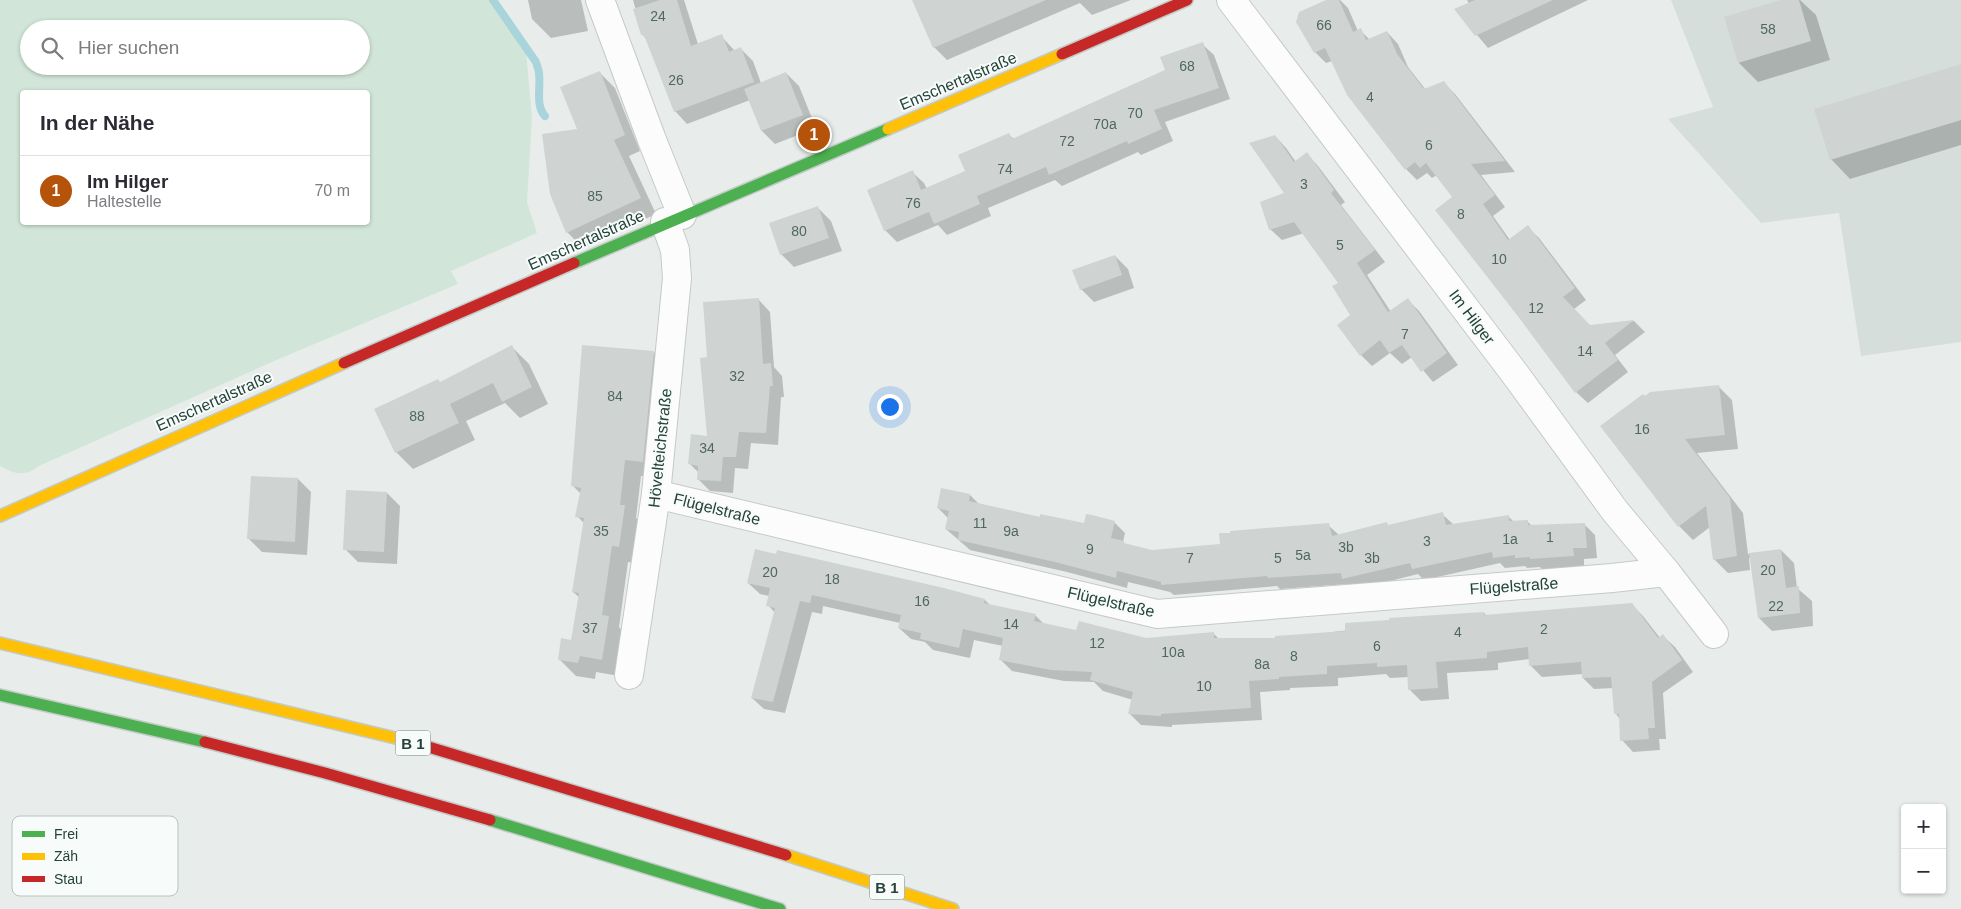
<!DOCTYPE html>
<html lang="de">
<meta charset="utf-8">
<style>
:root{--surface:#fff;--page:#f7f7f7;--text:#2b2b33;--muted:#7c7c81;--line:#e1e1e2;--accent:#b45309}
body{margin:0;font-family:Helvetica,sans-serif;background:var(--page);color:var(--text)}
.controls{position:absolute;right:15px;bottom:15px;display:grid;overflow:hidden;border-radius:5px;box-shadow:0 1px 4px #0004}
.controls button{width:45px;height:45px;display:grid;place-items:center;padding:0;border:0;border-bottom:1px solid var(--line);background:var(--surface);color:var(--text);font:25px sans-serif}
.you{position:absolute;left:889px;top:406px;width:18px;height:18px;margin:-12px;border:4px solid #fff;border-radius:50%;background:#1a73e8;box-shadow:0 0 0 8px #1a73e833}
.badge{display:grid;place-items:center;width:32px;height:32px;border-radius:50%;background:var(--accent);color:#fff;font-size:16px;font-weight:700}
.pin{position:absolute;translate:-50% -50%;border:2px solid #fff;box-shadow:0 1px 5px #0006}
.list{margin:0;padding:0;list-style:none}
h2{display:flex;justify-content:space-between;align-items:center;height:65px;margin:0;padding:0 20px;font-size:21px}
h2 small{font-size:16px;font-weight:400;color:var(--muted)}
.list li{display:grid;grid-template-columns:32px 1fr auto;gap:15px;align-items:center;box-sizing:border-box;height:70px;padding:0 20px;border-top:1px solid var(--line)}
.list b{display:block;font-size:19px;white-space:nowrap}
.list p{margin:0;font-size:16px;white-space:nowrap;color:var(--muted)}
.list em{font-size:16px;font-style:normal;color:var(--muted)}
.icon{flex:none;width:28px;height:28px;fill:none;stroke:currentColor;stroke-width:2;stroke-linecap:round;stroke-linejoin:round}
.map{position:relative;flex:none;width:1961px;height:909px;overflow:hidden}
.search{position:absolute;background:var(--surface);box-shadow:0 1px 4px #0004;left:20px;top:20px;width:350px;height:55px;display:flex;align-items:center;gap:12px;box-sizing:border-box;padding:0 18px;border-radius:28px;color:var(--muted);font-size:19px}
.panel{position:absolute;background:var(--surface);box-shadow:0 1px 4px #0004;left:20px;top:90px;width:350px;height:135px;border-radius:5px}
.map>svg:first-child{display:block}
</style>
<div class="map">
<svg width="1961" height="909" viewBox="0 0 1961 909">
<rect width="100%" height="100%" fill="#e8edeb"/>
<path fill="#d6dedb" d="M1671 0H1961V342L1861 356 1839 213 1761 223 1668 119 1713 107Z"/>
<path fill="#d1e6d8" fill-rule="evenodd" d="M0 0H495L526 50 532 118 527 202 537 233 451 271 458 284 281 358 39 466C26 477 13 474 0 466ZM29 29H361V66H29ZM22 92H368V222H22Z"/>
<g fill="#0003">
<path d="M528 0H581L588 31 551 38 532 19Z"/>
<path d="M633 0H684L698 44 721 36 735 51 741 49 753 61 761 83 786 73 799 86 816 128 775 144 762 131 750 100 687 124 675 111 646 39 643 35Z"/>
<path d="M929 0H1131L1092 15 1080 3 947 60 934 47Z"/>
<path d="M1329 0H1340L1348 8 1358 31 1360 30 1370 40 1387 32 1398 44 1408 67 1426 90 1444 83 1455 94 1515 172 1481 175 1505 207 1493 216 1510 240 1527 227 1539 238 1586 300 1574 309 1590 326 1634 321 1645 332 1615 355 1628 372 1588 403 1576 392 1521 318 1454 197 1437 175 1432 178 1427 173 1417 180 1406 169 1332 61 1326 63 1315 52Z"/>
<path d="M1467 0H1588L1488 48 1456 10 1469 4Z"/>
<path d="M1784 0H1800L1816 15 1830 60 1758 82 1739 63Z"/>
<path d="M1202 44 1214 55 1230 99 1165 122 1173 141 1141 155 1138 152 1062 186 1055 180 988 208 991 216 947 235 938 225 897 242 885 230 912 172 924 183 927 189 967 172 1009 135 1014 139 1166 70Z"/>
<path d="M1961 66V145L1850 179 1831 159Z"/>
<path d="M599 72 615 88 640 151 629 156 656 214 583 248 567 232 579 130Z"/>
<path d="M1275 136 1286 148 1296 162 1307 154 1318 166 1345 202 1341 205 1385 262 1367 275 1391 312 1408 300 1419 311 1458 365 1433 382 1412 357 1402 364 1390 353 1372 366 1361 355 1352 315 1340 283 1304 233 1282 240 1270 229 1286 193Z"/>
<path d="M818 208 831 221 842 251 794 267 781 254Z"/>
<path d="M1115 256 1128 269 1134 288 1094 302 1081 289Z"/>
<path d="M759 300 770 312 774 367 782 376 784 397H781L778 445 751 443 748 469 735 468 733 493 710 491 698 479 699 473 690 464 709 437V358Z"/>
<path d="M512 347 529 364 548 404 520 418 505 403 466 421 475 440 413 469 396 452 440 383Z"/>
<path d="M654 352 670 369 660 478 641 476 636 518 641 523 635 563 628 562 619 627 625 634 619 676 596 672 595 679 576 676 559 659 572 641 580 598 573 592 584 523 577 516 581 494 573 486Z"/>
<path d="M1719 387 1732 400 1738 449 1697 453 1743 513 1748 554 1781 550 1794 563 1797 588 1812 601 1813 626 1772 631 1759 618 1751 558H1749L1750 570 1728 573 1714 559 1710 527 1693 540 1679 526 1602 426 1645 398Z"/>
<path d="M298 479 311 492 307 555 262 552 249 539Z"/>
<path d="M387 493 400 506 397 564 358 562 345 549Z"/>
<path d="M970 495 980 505 1042 519 1085 524 1114 522 1125 533 1123 542 1126 545 1151 551 1221 545 1328 525 1339 535 1389 526 1442 514 1454 525 1508 516 1514 522 1527 521 1532 526 1584 524 1595 535 1597 558 1584 559V566L1542 570 1540 567 1527 568 1525 566 1505 568 1500 563 1424 580 1418 574 1354 590 1348 584 1280 589 1277 586 1174 595 1170 592 1128 582 1127 588 1067 572 970 550 946 529 948 518 938 508Z"/>
<path d="M748 583 985 600 991 606 1035 615 1044 624 1077 632 1146 639 1213 633 1219 639H1277L1484 613 1487 616 1631 604 1643 616 1660 638 1663 636 1675 647 1693 672 1663 693 1666 739H1659L1660 750 1633 752 1622 740 1620 719 1616 714 1614 688 1594 689 1583 678V674L1542 677 1530 665V659L1498 663V670L1447 673 1449 699 1421 701 1410 690 1409 677 1390 678 1386 674 1338 678V686L1290 688V690L1260 692 1262 720 1172 725V727L1141 725 1130 714 1133 700 1103 691 1094 682 1064 681 1012 671 1000 659 1003 646 974 640 970 658 933 650 925 642 911 639 899 628 900 623 823 606 822 614 812 612 785 713 764 709 752 698 775 613 768 605 769 596 760 594Z"/>
</g>
<g fill="none" stroke-linecap="round" stroke-linejoin="round">
<path stroke="#a9d4db" stroke-width="8" d="M493 0 536 62C537 66 539 70 539 73 541 88 535 105 545 116"/>
</g>
<g fill="#cfd4d2">
<path d="M660 0H677L691 46 722 34 729 52 741 47 754 82 674 112 644 35H641L633 9Z"/>
<path d="M912 0H1046L933 48Z"/>
<path d="M1326 0H1339L1353 32 1361 28 1366 40 1387 31 1397 54 1424 89 1444 81 1488 139 1505 161 1471 164 1495 195 1483 204 1508 240 1528 225 1575 288 1563 297 1590 325 1634 320 1605 343 1618 360 1575 393 1520 319 1435 210 1452 197 1426 163 1420 168 1415 162 1405 170 1347 95 1325 48 1314 53 1296 22 1299 12Z"/>
<path d="M1475 0H1553L1475 36 1454 9Z"/>
<path d="M1780 0H1799L1811 41 1738 63 1724 17Z"/>
<path d="M1203 42 1219 88 1154 110 1162 129 1128 144 1127 141 1049 175 1046 167 977 196 980 204 934 224 929 212 884 231 867 190 913 170 921 190 965 171 958 155 1009 133 1012 139 1107 96 1165 70 1160 57Z"/>
<path d="M1961 64V120L1830 160 1814 109Z"/>
<path d="M600 71 625 135 614 140 641 198 566 233 550 194 542 134 577 129 560 87Z"/>
<path d="M786 72 803 115 761 131 744 89Z"/>
<path d="M1275 135 1294 162 1307 152 1334 190 1331 193 1375 250 1357 263 1388 312 1408 298 1447 353 1421 372 1402 345 1389 353 1380 340 1360 356 1337 325 1350 315 1332 286 1338 283 1294 222 1269 230 1260 202 1284 193 1249 143Z"/>
<path d="M818 206 829 238 780 255 769 223Z"/>
<path d="M1115 255 1122 275 1080 290 1072 270Z"/>
<path d="M759 298 763 364 771 363 773 386H770L766 433 739 432 736 457H723L721 481 697 480 698 466 688 464 691 434 707 436 700 358 707 357 703 302Z"/>
<path d="M512 345 532 387 502 402 493 383 450 404 459 423 395 453 374 409 438 379 440 382Z"/>
<path d="M582 345 654 351 643 462 625 460 620 505H625L619 547 612 546 602 615 609 616 602 660 580 656 578 663 558 660 561 638 571 640 579 593 572 592 584 518 575 517 581 488 571 486Z"/>
<path d="M1719 385 1725 435 1685 439 1730 498 1737 556 1713 560 1706 506 1678 527 1600 426 1643 394 1645 396 1650 392Z"/>
<path d="M251 476 298 478 295 542 247 539Z"/>
<path d="M941 488 970 494 969 501 1040 517V514L1084 523 1086 514 1092 515 1115 521 1111 538 1124 541V543L1152 550 1220 544 1219 533H1230V531L1329 523 1332 536 1387 522 1388 525 1443 512 1446 525 1509 515V521L1528 520V525L1585 523 1587 548H1573L1574 556 1530 559V557L1515 558V555L1493 558 1492 552 1412 569 1410 563 1342 579 1341 573 1268 578 1267 576 1161 585V582L1117 571 1116 578 1055 562 958 540 959 532 945 529 949 511 937 508Z"/>
<path d="M346 490 387 492 384 552 343 550Z"/>
<path d="M755 549 776 554 777 550 944 588 985 599 984 603 1036 614 1034 621 1076 630 1079 621 1146 638 1214 632V638H1275V636L1345 631V623L1389 620V618L1484 612V615L1632 603 1658 638 1663 634 1682 660 1652 682 1655 728H1648L1649 739 1620 741 1619 714H1614L1611 677 1582 678 1581 662 1529 666 1528 647 1487 652V658L1436 662 1438 688 1408 690 1407 665 1377 667V663L1327 666V674L1279 677V679L1249 681 1251 708 1161 714V716L1128 714 1133 692 1090 680 1092 672 1051 670 999 660 1003 638 963 629 959 648 920 639 921 633 898 628 901 615 812 595 810 603 800 601 773 702 751 698 775 608 766 606 770 588 747 583Z"/>
<path d="M1781 549 1786 588 1799 586 1800 613 1758 618 1749 553Z"/>
</g>
<g fill="none" stroke-linecap="round" stroke-linejoin="round">
<defs>
<g id="street">
<path d="M600 0 652 140 682 215"/>
<path d="M1231 0 1515 374 1615 511 1666 572 1714 634"/>
<path d="M656 494 1157 614 1612 578 1666 572"/>
<path d="M629 675 656 494 677 278 675 250 665 222"/>
</g>
<g id="fast">
<path d="M574 263 888 129"/>
<path d="M0 695 205 742"/>
<path d="M490 820 780 909"/>
</g>
<g id="slow">
<path d="M888 129 1062 54"/>
<path d="M0 516 344 363"/>
<path d="M0 643 412 742"/>
<path d="M786 855 953 909"/>
</g>
<g id="jam">
<path d="M1062 54 1187 0"/>
<path d="M344 363 574 263"/>
<path d="M205 742 325 773 490 820"/>
<path d="M412 742 786 855"/>
</g>
</defs>
<use href="#street" stroke="#c5cac8" stroke-width="30"/>
<use href="#fast" stroke="#c3cbc8" stroke-width="14"/>
<use href="#slow" stroke="#c3cbc8" stroke-width="14"/>
<use href="#jam" stroke="#c3cbc8" stroke-width="14"/>
<use href="#street" stroke="#fcfcfc" stroke-width="28"/>
<use href="#fast" stroke="#4caf50" stroke-width="11"/>
<use href="#slow" stroke="#ffc107" stroke-width="11"/>
<use href="#jam" stroke="#c62828" stroke-width="11"/>
</g>
<g text-anchor="middle" dominant-baseline="central" stroke-width="4" stroke-linejoin="round" paint-order="stroke">
<g font-size="14" fill="#506761">
<text x="658" y="16">24</text>
<text x="1324" y="25">66</text>
<text x="1768" y="29">58</text>
<text x="1187" y="66">68</text>
<text x="676" y="80">26</text>
<text x="1370" y="97">4</text>
<text x="1135" y="113">70</text>
<text x="1105" y="124">70a</text>
<text x="1067" y="141">72</text>
<text x="1429" y="145">6</text>
<text x="1005" y="169">74</text>
<text x="1304" y="184">3</text>
<text x="595" y="196">85</text>
<text x="913" y="203">76</text>
<text x="1461" y="214">8</text>
<text x="799" y="231">80</text>
<text x="1340" y="245">5</text>
<text x="1499" y="259">10</text>
<text x="1536" y="308">12</text>
<text x="1405" y="334">7</text>
<text x="1585" y="351">14</text>
<text x="737" y="376">32</text>
<text x="615" y="396">84</text>
<text x="417" y="416">88</text>
<text x="1642" y="429">16</text>
<text x="707" y="448">34</text>
<text x="980" y="523">11</text>
<text x="601" y="531">35</text>
<text x="1011" y="531">9a</text>
<text x="1550" y="537">1</text>
<text x="1510" y="539">1a</text>
<text x="1427" y="541">3</text>
<text x="1346" y="547">3b</text>
<text x="1090" y="549">9</text>
<text x="1303" y="555">5a</text>
<text x="1190" y="558">7</text>
<text x="1278" y="558">5</text>
<text x="1372" y="558">3b</text>
<text x="1768" y="570">20</text>
<text x="770" y="572">20</text>
<text x="832" y="579">18</text>
<text x="922" y="601">16</text>
<text x="1776" y="606">22</text>
<text x="1011" y="624">14</text>
<text x="590" y="628">37</text>
<text x="1544" y="629">2</text>
<text x="1458" y="632">4</text>
<text x="1097" y="643">12</text>
<text x="1377" y="646">6</text>
<text x="1173" y="652">10a</text>
<text x="1294" y="656">8</text>
<text x="1262" y="664">8a</text>
<text x="1204" y="686">10</text>
</g>
<g fill="#f7fbf9" stroke="#637a73" stroke-width="1">
<rect x="395.5" y="730.5" width="35" height="25" rx="4"/>
<rect x="869.5" y="874.5" width="35" height="25" rx="4"/>
</g>
<g font-size="15" font-weight="bold" fill="#24423a">
<text x="413" y="743">B 1</text>
<text x="887" y="887">B 1</text>
</g>
<g font-size="16" fill="#24423a" stroke="#f7fbf9">
<text transform="translate(958 81) rotate(-23)">Emschertalstraße</text>
<text transform="translate(586 240) rotate(-24)">Emschertalstraße</text>
<text transform="translate(1472 317) rotate(53)">Im Hilger</text>
<text transform="translate(214 401) rotate(-24)">Emschertalstraße</text>
<text transform="translate(660 448) rotate(-84)">Hövelteichstraße</text>
<text transform="translate(717 509) rotate(14)">Flügelstraße</text>
<text transform="translate(1514 586) rotate(-4)">Flügelstraße</text>
<text transform="translate(1111 602) rotate(13)">Flügelstraße</text>
</g>
</g>
<rect x="12" y="816" width="166" height="80" rx="8" fill="#f7fbf9" stroke="#b8c4c0" stroke-width="1"/>
<rect x="22" y="831" width="23" height="6" fill="#4caf50"/>
<rect x="22" y="853" width="23" height="7" fill="#ffc107"/>
<rect x="22" y="876" width="23" height="6" fill="#c62828"/>
<g font-size="14" fill="#24423a">
<text x="54" y="839">Frei</text>
<text x="54" y="861">Zäh</text>
<text x="54" y="884">Stau</text>
</g>
</svg>
<div class="controls">
<button>+</button>
<button>−</button>
</div>
<div class="you"></div>
<div class="pin badge" style="left:814px;top:135px">1</div>
<div class="search"><svg class="icon" aria-label="search" viewBox="0 0 24 24"><circle cx="10" cy="10" r="6"/><path d="M15 15l6 6"/></svg>Hier suchen</div>
<section class="panel">
<h2>In der Nähe<small></small></h2>
<ul class="list">
<li><span class="badge">1</span><div><b>Im Hilger</b><p>Haltestelle</p></div><em>70 m</em></li>
</ul>
</section>
</div>
